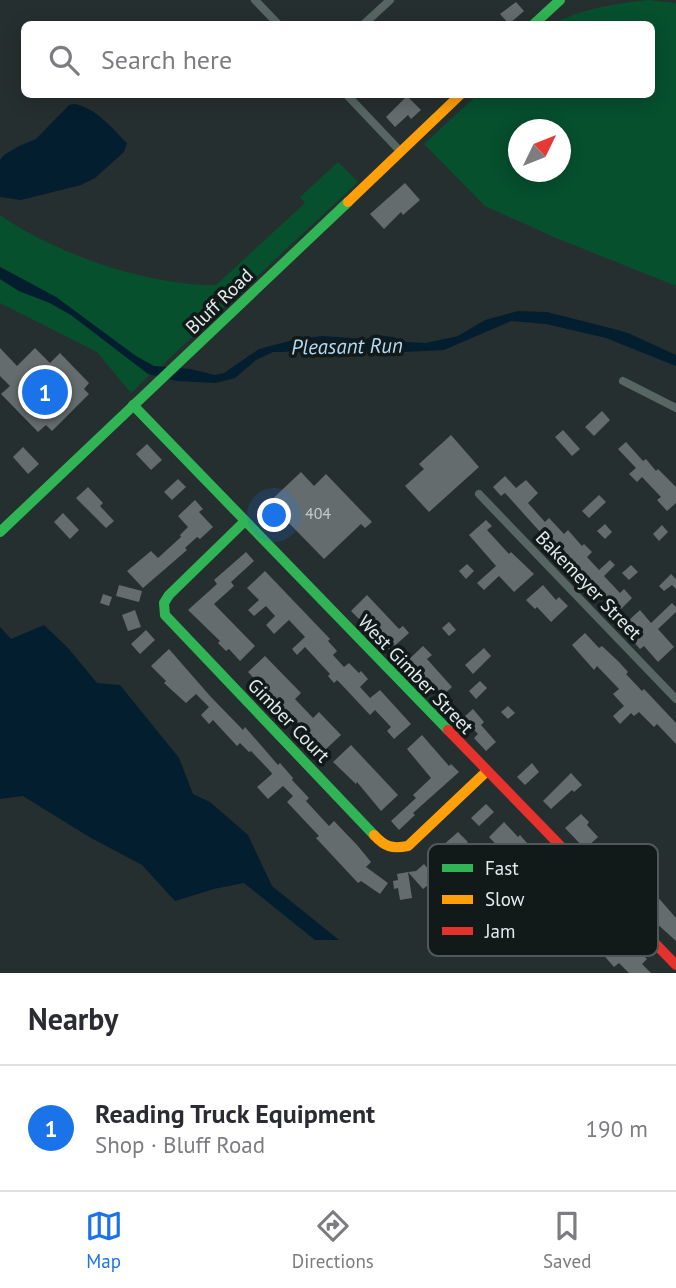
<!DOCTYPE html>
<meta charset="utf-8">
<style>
:root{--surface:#fff;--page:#f7f7f7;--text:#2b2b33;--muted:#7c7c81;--line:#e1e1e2;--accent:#1a73e8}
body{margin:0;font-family:"PT Sans",sans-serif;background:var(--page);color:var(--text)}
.compass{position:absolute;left:508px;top:119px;width:63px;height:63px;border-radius:50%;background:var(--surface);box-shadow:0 4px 18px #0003;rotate:47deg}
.you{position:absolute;left:275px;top:516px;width:24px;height:24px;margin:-18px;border:5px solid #fff;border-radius:50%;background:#1a73e8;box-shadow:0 0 0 10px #1a73e833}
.badge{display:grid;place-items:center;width:46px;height:46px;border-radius:50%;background:var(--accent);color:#fff;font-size:23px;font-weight:700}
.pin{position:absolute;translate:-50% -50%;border:4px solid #fff;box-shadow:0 2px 7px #0006}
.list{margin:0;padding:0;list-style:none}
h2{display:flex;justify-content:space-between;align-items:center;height:91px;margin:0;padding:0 28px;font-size:30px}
h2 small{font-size:23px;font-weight:400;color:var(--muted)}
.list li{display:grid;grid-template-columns:46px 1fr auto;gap:21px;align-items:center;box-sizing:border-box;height:126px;padding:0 28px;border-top:2px solid var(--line)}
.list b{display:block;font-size:26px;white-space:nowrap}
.list p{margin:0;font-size:23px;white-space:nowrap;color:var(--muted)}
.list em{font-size:23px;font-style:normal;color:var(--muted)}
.icon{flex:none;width:38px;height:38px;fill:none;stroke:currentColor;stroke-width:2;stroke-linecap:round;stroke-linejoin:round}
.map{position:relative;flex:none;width:676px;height:973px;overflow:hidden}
.search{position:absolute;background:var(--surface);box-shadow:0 4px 18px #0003;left:21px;right:21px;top:21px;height:77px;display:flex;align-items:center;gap:18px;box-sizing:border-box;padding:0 24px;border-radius:10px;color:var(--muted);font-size:26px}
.sheet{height:217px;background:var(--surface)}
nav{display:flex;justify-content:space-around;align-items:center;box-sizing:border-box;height:98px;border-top:2px solid var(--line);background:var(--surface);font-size:19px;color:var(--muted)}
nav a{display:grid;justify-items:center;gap:4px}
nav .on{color:var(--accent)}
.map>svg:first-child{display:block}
</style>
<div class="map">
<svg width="676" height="973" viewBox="0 0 676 973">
<rect width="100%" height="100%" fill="#262f2f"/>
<g fill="#06502e" fill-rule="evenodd">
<path d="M648 0 676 3V286L556 238 485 206 424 144 477 95 652 94V24H553C583 8 614 4 648 0ZM518 130H560V172H518Z"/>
<path d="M338 162 358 182 160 367C135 365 82 314 57 298 39 287 19 277 0 267V215C56 254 148 286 216 285L305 203 300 197Z"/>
<path d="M0 279 19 291 50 303 71 315 151 374 131 393 97 352 0 303Z"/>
</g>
<g fill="#031e2e">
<path d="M75 104C97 109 111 127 127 143L124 152 95 178 81 185 21 200 0 197V160L4 155 19 146 36 139 69 105Z"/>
<path d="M0 267 56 297 136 356 154 366 191 369 215 375 224 373 259 349 297 339 323 336 366 339 377 335 393 337 407 342 426 343 458 336 485 320 518 311 547 312 610 328 628 333 676 355V366L606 338 546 324 511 321 444 350 403 352 380 348 357 354 316 346 285 352H273L256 360 235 378 216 383 177 381 148 374 71 315 50 303 19 291 0 279Z"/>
<path d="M44 625 68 648 97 683 120 685 179 758 193 794 210 802 248 835 272 886 339 940H315L244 883 214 889 175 901 142 865 91 838 23 796 0 799V627L11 639Z"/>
</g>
<g fill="#646c6d">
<path d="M516 2 524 11 509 24 500 14Z"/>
<path d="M407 96 421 110 411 119 408 115 395 127 386 117Z"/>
<path d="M405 183 420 200 403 215 401 212 384 229 370 214Z"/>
<path d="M0 348 17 366 35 348 50 363 60 353 89 383 84 389 89 394 52 431 46 425 38 432 1 394 10 386 0 376Z"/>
<path d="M602 411 610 420 594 436 585 427Z"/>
<path d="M563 430 580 449 572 456 555 437Z"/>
<path d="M451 435 479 467 429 512 405 486 424 469 419 464Z"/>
<path d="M626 442 643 461 646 459 656 471 658 469 676 487V503L667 511 657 500 661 497 642 477 637 482 629 474 636 468 618 449Z"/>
<path d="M147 444 162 460 151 470 136 454Z"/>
<path d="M23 447 39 464 28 474 13 457Z"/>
<path d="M301 472 314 486 326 474 372 522 365 528 361 524 324 559 286 520 282 524 265 506Z"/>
<path d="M505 476 516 488 526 480 538 493 528 503 545 522 549 518 564 534 568 530 582 546 584 544 592 552 587 557 599 570 610 560 615 565 604 576 620 593 624 589 632 598 618 612 589 582 587 584 505 493 501 496 493 487Z"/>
<path d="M178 479 186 487 172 500 164 492Z"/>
<path d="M88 487 103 503 100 506 114 521 106 528 76 498Z"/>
<path d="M599 495 606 502 589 518 582 511Z"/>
<path d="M195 500 203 509 199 512 213 527 200 539 197 537 185 548 187 550 143 588 127 571 151 551 158 558 181 537 180 535 188 527 178 516Z"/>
<path d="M63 513 79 530 70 539 54 522Z"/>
<path d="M486 520 492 526 487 530 509 554 511 552 534 574 514 592 499 576 484 590 477 583 496 566 469 535Z"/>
<path d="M605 524 612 532 605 539 597 531Z"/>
<path d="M662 525 668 532 659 541 653 534Z"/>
<path d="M246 552 254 561 231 582 234 586 214 604 255 646 240 661 229 649 226 651 218 643 220 641 188 610 217 584 214 580Z"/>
<path d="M467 564 474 571 466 579 459 571Z"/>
<path d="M631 565 638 572 629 580 622 573Z"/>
<path d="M265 571 330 639 328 641 337 651 333 655 344 667 349 663 359 673 361 671 368 679 360 687 370 698 380 690 411 724 394 739 387 731 391 727 375 710 370 715 341 684 337 680 334 683 328 676 330 674 305 647 297 655 292 649 305 637 289 620 274 634 266 625 275 616 266 606 254 616 248 610 259 600 247 588Z"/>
<path d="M671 574 676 579V589L672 585 664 591 659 586Z"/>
<path d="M119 585 142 591 139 602 116 596Z"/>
<path d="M543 585 556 600 559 597 568 606 551 622 537 607 535 609 526 600Z"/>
<path d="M103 594 112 597 109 606 100 603Z"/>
<path d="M367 595 399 629 403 626 409 633 390 650 351 611Z"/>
<path d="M672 603 676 607V612L658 629 674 647 658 662 644 646 640 649 632 640 639 634 628 621 640 610 651 623Z"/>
<path d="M135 610 141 627 128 631 122 615Z"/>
<path d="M449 622 456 630 449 636 442 628Z"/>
<path d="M146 630 155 640 140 654 131 644Z"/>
<path d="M585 633 599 648 602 646 619 662 628 672 626 674 642 691 644 689 676 723V744L657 724 654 727 639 712 634 716 631 713 620 724 613 716 624 706 613 694 619 689 597 666 594 670 572 645Z"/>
<path d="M423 646 432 655 427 659 452 687 441 697 405 663Z"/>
<path d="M484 648 491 656 473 674 465 665Z"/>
<path d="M169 649 210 696 243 730 245 727 278 765 280 763 293 778 292 780 309 798 306 801 329 826 334 821 357 845 371 862 366 867 388 883 380 894 361 881 358 883 316 838 319 836 287 802 293 796 283 786 268 799 257 787 272 774 271 772 251 751 249 752 240 743 237 746 213 720 209 724 201 715 209 707 196 694 186 703 164 683 166 681 151 666Z"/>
<path d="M265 656 301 693 295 699 313 718 319 712 341 735 325 750 311 735 309 737 248 672Z"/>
<path d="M480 681 487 688 476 699 469 691Z"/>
<path d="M508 706 515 713 508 719 501 712Z"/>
<path d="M473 709 484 722 481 725 496 742 486 751 474 738 478 734 463 718Z"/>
<path d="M422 735 449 766 451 764 459 772 413 813 415 815 399 830 391 821 416 798 413 795 431 778 407 749Z"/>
<path d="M351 745 398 795 381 811 357 782 356 784 333 762Z"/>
<path d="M532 763 539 772 525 785 517 777Z"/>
<path d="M571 773 582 785 574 792 572 790 551 809 543 801Z"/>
<path d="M486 804 494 812 479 826 471 818Z"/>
<path d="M581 814 589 822 587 825 598 837 585 849 565 828Z"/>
<path d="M504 822 518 837 520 835 560 881 563 879 574 891 573 893 633 955 638 950 647 959 642 964 651 973H629L619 963 614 967 573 920 567 926 559 918 565 913 544 891 542 893 489 837Z"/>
<path d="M458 832 468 842 452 858 457 864 449 871 433 854Z"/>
<path d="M613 855 617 859 622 855 629 863 626 866 640 881 642 879 676 918V941L654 921 659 916 640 896 638 899 605 863Z"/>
<path d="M424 864 439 881 431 889 428 885 423 889 408 872 416 871Z"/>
<path d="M408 872 412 898 400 900 398 888 394 889 393 881 398 880 397 874Z"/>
</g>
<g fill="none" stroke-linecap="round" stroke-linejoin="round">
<g stroke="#576663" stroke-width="8">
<path d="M255 0 278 24"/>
<path d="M364 24 390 0"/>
<path d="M346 94 401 152"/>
<path d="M623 381 676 408"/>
<path d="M479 494 676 699"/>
</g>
<g stroke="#30b455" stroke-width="10">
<path d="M534 24 560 0"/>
<path d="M133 405 448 730"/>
<path d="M245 521 169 595 164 603 165 615 374 835"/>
<path d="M0 532 348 202"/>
</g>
<g stroke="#ff9f0a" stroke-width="10">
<path d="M348 202 461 94"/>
<path d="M374 835C385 847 392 849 408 846L487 771"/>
</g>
<path stroke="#e5322d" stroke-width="10" d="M448 730 676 965"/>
</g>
<g text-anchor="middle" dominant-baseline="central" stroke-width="7" stroke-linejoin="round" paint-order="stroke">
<g font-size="16" fill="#c2cccc">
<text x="318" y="513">404</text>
</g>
<g font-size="19" fill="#e2ecec" stroke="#121919">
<text transform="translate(219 301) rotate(-44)">Bluff Road</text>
<text transform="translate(589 585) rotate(46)">Bakemeyer Street</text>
<text transform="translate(416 674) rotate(46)">West Gimber Street</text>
<text transform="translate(289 720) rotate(46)">Gimber Court</text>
</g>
<g font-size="21" font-style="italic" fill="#b0dbfb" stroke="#121919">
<text transform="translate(347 346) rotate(-1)">Pleasant Run</text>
</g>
</g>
<rect x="428" y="844" width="230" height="112" rx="10" fill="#121919" stroke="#505858" stroke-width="2"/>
<rect x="442" y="864" width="31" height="8" fill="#30b455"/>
<rect x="442" y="895" width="31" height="9" fill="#ff9f0a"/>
<rect x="442" y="927" width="31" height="8" fill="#e5322d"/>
<g font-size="19" fill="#e2ecec">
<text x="485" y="875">Fast</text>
<text x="485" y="906">Slow</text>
<text x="485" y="938">Jam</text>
</g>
</svg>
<svg class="compass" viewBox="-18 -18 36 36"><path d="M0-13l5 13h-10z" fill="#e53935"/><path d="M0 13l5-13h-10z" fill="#7c7c81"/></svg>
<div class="you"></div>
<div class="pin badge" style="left:45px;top:392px">1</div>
<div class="search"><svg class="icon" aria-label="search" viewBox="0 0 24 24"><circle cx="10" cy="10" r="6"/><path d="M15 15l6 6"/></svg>Search here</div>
</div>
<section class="sheet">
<h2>Nearby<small></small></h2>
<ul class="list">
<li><span class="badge">1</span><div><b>Reading Truck Equipment</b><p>Shop · Bluff Road</p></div><em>190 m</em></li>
</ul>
</section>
<nav>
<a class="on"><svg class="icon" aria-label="map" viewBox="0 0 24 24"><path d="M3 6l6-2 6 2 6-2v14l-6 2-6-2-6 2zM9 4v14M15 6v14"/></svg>Map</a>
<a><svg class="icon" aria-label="directions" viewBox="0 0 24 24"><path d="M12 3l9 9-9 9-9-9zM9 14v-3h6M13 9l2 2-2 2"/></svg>Directions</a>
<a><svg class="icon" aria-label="saved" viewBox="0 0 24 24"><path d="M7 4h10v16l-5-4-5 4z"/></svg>Saved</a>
</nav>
